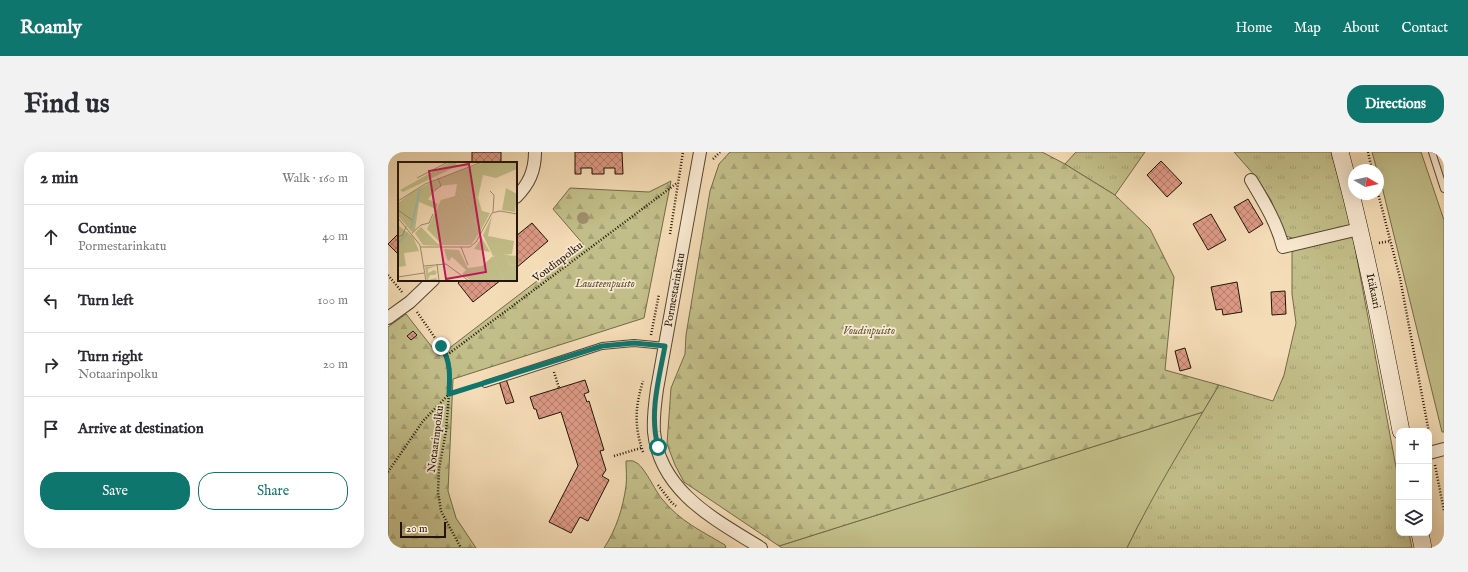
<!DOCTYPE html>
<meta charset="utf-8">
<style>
:root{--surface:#fff;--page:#f2f2f3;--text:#2b2b33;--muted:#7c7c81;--line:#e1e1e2;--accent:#0f766e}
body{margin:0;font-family:"IM FELL English",serif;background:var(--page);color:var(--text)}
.controls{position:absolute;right:12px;bottom:12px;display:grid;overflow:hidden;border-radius:8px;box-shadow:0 4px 16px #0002}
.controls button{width:36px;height:36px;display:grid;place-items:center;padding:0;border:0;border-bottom:1px solid var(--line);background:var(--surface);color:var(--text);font:20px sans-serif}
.compass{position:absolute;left:960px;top:12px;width:36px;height:36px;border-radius:50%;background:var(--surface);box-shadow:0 4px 16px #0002;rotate:99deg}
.scale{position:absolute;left:12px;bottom:10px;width:46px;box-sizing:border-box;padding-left:4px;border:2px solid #231506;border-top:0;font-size:11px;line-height:14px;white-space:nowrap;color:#231506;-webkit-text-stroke:3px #f8e8d0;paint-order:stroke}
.stop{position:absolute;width:12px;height:12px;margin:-9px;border:3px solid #0f766e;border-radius:50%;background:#fff}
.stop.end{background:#0f766e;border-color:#fff;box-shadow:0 1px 4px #0008}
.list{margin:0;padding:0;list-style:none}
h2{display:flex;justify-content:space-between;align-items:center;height:52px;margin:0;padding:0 16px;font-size:17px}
h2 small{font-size:13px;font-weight:400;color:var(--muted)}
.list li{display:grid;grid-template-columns:26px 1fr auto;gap:12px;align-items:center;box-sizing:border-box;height:64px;padding:0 16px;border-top:1px solid var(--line)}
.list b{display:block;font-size:15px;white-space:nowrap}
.list p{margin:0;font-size:13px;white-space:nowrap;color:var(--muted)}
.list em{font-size:13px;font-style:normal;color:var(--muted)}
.actions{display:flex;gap:8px;padding:12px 16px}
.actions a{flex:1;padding:9px 0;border:1px solid var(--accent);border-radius:16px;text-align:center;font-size:14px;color:var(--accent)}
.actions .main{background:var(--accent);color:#fff}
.icon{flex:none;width:22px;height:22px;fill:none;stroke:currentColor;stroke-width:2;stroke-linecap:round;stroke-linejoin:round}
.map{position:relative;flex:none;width:1056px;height:396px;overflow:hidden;border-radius:16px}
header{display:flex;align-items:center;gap:24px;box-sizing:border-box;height:56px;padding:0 20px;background:var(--accent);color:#fff}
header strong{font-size:19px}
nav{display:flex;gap:22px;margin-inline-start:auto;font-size:14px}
.intro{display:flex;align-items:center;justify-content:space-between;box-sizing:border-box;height:96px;padding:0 24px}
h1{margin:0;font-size:28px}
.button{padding:10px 18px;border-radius:16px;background:var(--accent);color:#fff;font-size:14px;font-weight:700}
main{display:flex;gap:24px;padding:0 24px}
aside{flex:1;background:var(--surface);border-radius:16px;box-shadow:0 4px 16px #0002}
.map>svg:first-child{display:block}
</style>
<header>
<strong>Roamly</strong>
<nav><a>Home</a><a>Map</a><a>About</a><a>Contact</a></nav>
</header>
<div class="intro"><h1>Find us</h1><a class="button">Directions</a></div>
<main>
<aside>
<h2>2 min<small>Walk · 160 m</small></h2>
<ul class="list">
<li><svg class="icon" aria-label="ahead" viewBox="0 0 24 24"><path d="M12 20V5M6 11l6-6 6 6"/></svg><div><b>Continue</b><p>Pormestarinkatu</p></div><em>40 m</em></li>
<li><svg class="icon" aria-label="left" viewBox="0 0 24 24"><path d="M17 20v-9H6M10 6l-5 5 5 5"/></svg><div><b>Turn left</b></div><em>100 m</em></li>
<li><svg class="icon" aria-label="right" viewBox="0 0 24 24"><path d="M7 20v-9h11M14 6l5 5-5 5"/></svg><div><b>Turn right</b><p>Notaarinpolku</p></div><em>20 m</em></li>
<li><svg class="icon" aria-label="arrive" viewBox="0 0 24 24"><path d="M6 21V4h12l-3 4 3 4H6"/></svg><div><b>Arrive at destination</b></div></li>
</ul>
<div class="actions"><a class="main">Save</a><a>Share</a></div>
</aside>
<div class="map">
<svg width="1056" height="396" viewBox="0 0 1056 396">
<defs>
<pattern id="forest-firs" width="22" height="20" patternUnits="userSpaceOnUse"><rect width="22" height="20" fill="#c2be89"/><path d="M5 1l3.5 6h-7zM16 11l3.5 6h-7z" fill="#a6a275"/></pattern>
<pattern id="park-tufts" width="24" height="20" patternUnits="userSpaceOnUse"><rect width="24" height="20" fill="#c2be89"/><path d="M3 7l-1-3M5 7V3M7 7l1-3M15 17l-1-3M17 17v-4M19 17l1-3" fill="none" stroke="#a6a275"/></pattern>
<pattern id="building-cross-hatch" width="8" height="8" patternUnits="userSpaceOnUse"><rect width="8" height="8" fill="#dc9984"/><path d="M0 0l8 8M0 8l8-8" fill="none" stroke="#b27c6a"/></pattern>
</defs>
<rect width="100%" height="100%" fill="#f4dcb6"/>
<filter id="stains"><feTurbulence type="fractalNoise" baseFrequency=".005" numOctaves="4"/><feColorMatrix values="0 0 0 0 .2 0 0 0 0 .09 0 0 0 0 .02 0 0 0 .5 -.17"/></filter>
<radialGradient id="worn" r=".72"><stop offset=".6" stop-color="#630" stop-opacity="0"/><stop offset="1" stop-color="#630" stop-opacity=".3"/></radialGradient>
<g fill="#c2be89" stroke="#726a48">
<path d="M984 0H1033L1056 68V280H1054L999 55 990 18H989Z"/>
<path d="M815 260 750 374 739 396H394L391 394Z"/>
</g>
<g fill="url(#forest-firs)" stroke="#726a48">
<path d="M342 0H654L677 12 727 43 762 77 786 125 777 218 831 233 815 260 391 394 296 330 287 313 279 292 283 236 297 202 298 183 322 39 331 12Z"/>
<path d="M283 29 256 166 65 227 60 339 68 366 88 396H0V175L18 162 51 204 196 93 165 57 182 36 261 40Z"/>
<path d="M238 309C241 309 245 308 247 310 256 313 267 339 274 347 293 370 312 378 337 393L338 396H216C228 378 235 356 238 334 239 326 238 317 238 309Z"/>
</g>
<g fill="url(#park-tufts)" stroke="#726a48">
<path d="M688 0H757L727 43 677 12Z"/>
<path d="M846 0H943L961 64 1011 331V381H1021L1024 396H739C766 340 799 287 831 233L885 249 896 223 908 171 904 142V101L910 88 898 84 895 79 883 48 868 25Z"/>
</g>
<g fill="url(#building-cross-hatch)" stroke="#231506">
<rect x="84" y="0" width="29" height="11"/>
<path d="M187 0H234L235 22H227V16H216V22H204V16H193V22H187Z"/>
<path d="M773 9 794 31 779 45 759 23Z"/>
<path d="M860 47 875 72 861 81 846 55Z"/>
<path d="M823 62 838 88 820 98 805 72Z"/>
<path d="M144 71 160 89 128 116V84Z"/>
<path d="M11 81V103L0 92Z"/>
<path d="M74 128H113L85 150 70 131Z"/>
<path d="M849 130 854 160 835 163 834 157 828 158 823 135Z"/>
<path d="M897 139 898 162 884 163 883 140Z"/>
<path d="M25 179 29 183 23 188 19 184Z"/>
<path d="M797 196 803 216 792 219 787 199Z"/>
<path d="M118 227 126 250 118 252 111 229Z"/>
<path d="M197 228 201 240 196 242 199 250 201 249 216 298 212 299 218 318 214 324 221 328 200 369 192 365 183 381 161 370 190 314 173 260 151 267 148 257H146L142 245Z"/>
</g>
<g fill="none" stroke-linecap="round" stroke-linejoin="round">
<defs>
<g id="lane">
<path d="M1044 0 1056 37"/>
<path d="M97 232 214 194 246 191 277 194"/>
</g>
<g id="street">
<path d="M312 0 269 237C267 251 265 265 266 280 272 340 328 368 373 396"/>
<path d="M863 28C876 50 889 71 895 95L971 77"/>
<path d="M128 45C141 32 147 19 147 0"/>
<path d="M0 166 22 150 45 128"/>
<path d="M1041 301 1056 297"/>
</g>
<g id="secondary">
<path id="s1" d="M952 0C977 92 995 186 1013 279"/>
<path d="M1032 381 1035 396"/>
</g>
</defs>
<use href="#lane" stroke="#574732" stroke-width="8"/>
<use href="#street" stroke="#574732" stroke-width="14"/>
<use href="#secondary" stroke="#231506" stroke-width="18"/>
<g stroke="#231506" stroke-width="2.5" stroke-dasharray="1 2" stroke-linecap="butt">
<path d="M980 0 984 18"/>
<path d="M325 7 332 0"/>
<path d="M990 41 1012 126 1042 286"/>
<path d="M282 82 295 0"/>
<path d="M991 91 1002 89"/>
<path d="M0 123 14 140"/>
<path d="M29 160 59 203 62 216V231L58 279 51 317 50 340 53 359 73 396"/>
<path d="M263 183 271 142"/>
<path d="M59 203 289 31"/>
<path d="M166 220 171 236"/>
<path d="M255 300C246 274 247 255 255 229"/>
<path d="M226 304 253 296"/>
<path d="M1047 313 1056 359"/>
<path d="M0 320 35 269 61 242 88 234"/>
<path d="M270 333 284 351 288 354"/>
</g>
<use href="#lane" stroke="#f8e8d0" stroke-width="6"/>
<use href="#street" stroke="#f8e8d0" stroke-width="12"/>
<use href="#secondary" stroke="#f8e8d0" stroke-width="17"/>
</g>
<circle fill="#a08f6e" cx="195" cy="66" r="6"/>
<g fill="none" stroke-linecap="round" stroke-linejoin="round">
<path stroke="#0f766e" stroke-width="5" d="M53 194C63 209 62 225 61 242L214 194 246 191 277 194C271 227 261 261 270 295"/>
</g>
<g text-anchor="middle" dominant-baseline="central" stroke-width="3.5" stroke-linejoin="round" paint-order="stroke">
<g font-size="11" fill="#231506" stroke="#f8e8d0">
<text transform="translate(170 110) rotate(-37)">Voudinpolku</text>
<text transform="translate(287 138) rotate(-80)">Pormestarinkatu</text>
<text stroke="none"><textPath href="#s1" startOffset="143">Itäkaari</textPath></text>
<text transform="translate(48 287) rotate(-83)">Notaarinpolku</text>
</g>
<g font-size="11" font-style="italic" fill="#5b5034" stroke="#f8e8d0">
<text x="217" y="132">Lausteenpuisto</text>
<text x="481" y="179">Voudinpuisto</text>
</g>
</g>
<g transform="translate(10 10)">
<rect width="119" height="119" fill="#f4dcb6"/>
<path d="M52 0H58L59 4 5 30 2 28ZM61 29 80 36 84 49 92 51 82 70ZM99 93H108L113 104 119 102V119H106L95 95ZM38 104 30 107V111L36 108 39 110 37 113H32L30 118 38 116 40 119H29L27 105Z" fill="#c2be89"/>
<path d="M108 26 119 32 117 50 104 48ZM58 28 61 29 82 70 73 83H44L29 67 43 38 57 34ZM84 75V76L92 90 76 87ZM46 87 61 88 70 106 84 104 95 94 106 119H73L64 112 68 108 54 95 51 99 49 97ZM108 93 119 94V102L113 104Z" fill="#c2be89"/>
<path d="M87 0H119V7L98 16 85 13 80 36 58 28 59 22 42 24 30 37 40 42 38 47 21 40 17 68 14 70 0 54V41L13 31 39 17ZM94 54 90 74 116 79 114 92 95 94 85 73ZM0 63 15 75 21 89 6 91 8 104 0 105ZM23 65 38 80 43 84 25 83 17 71Z" fill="#c2be89"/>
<path fill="none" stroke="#9dbca8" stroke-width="2" d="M13 66 22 27M0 81 10 71"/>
<path fill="none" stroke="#a08c70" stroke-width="1" d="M19 16 50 0M37 28 43 24 40 16M92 29 96 33 95 50M0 39 27 22 84 0M0 48 14 58M0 56 22 83 28 119M14 71 23 63 31 61 35 52M0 75 5 73 8 64M23 85H72L78 80 94 51 102 49 119 52M63 85 70 103M39 102 41 119M26 104 48 102 71 119M0 115 26 111"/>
<path fill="#c2185b" fill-opacity="0.15" stroke="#c2185b" stroke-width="2" d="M71 2 88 110 48 117 31 9Z"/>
<rect width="119" height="119" fill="none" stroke="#231506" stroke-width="2"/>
</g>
<rect width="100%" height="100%" filter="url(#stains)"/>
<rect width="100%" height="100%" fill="url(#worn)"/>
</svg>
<div class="controls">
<button>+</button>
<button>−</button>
<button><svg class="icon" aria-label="layers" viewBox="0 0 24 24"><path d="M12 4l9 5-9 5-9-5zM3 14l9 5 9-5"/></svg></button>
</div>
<svg class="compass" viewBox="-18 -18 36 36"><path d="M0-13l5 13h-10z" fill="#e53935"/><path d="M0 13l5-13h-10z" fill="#7c7c81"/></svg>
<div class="scale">20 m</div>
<div class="stop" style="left:270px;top:295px"></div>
<div class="stop end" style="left:53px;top:194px"></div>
</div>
</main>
